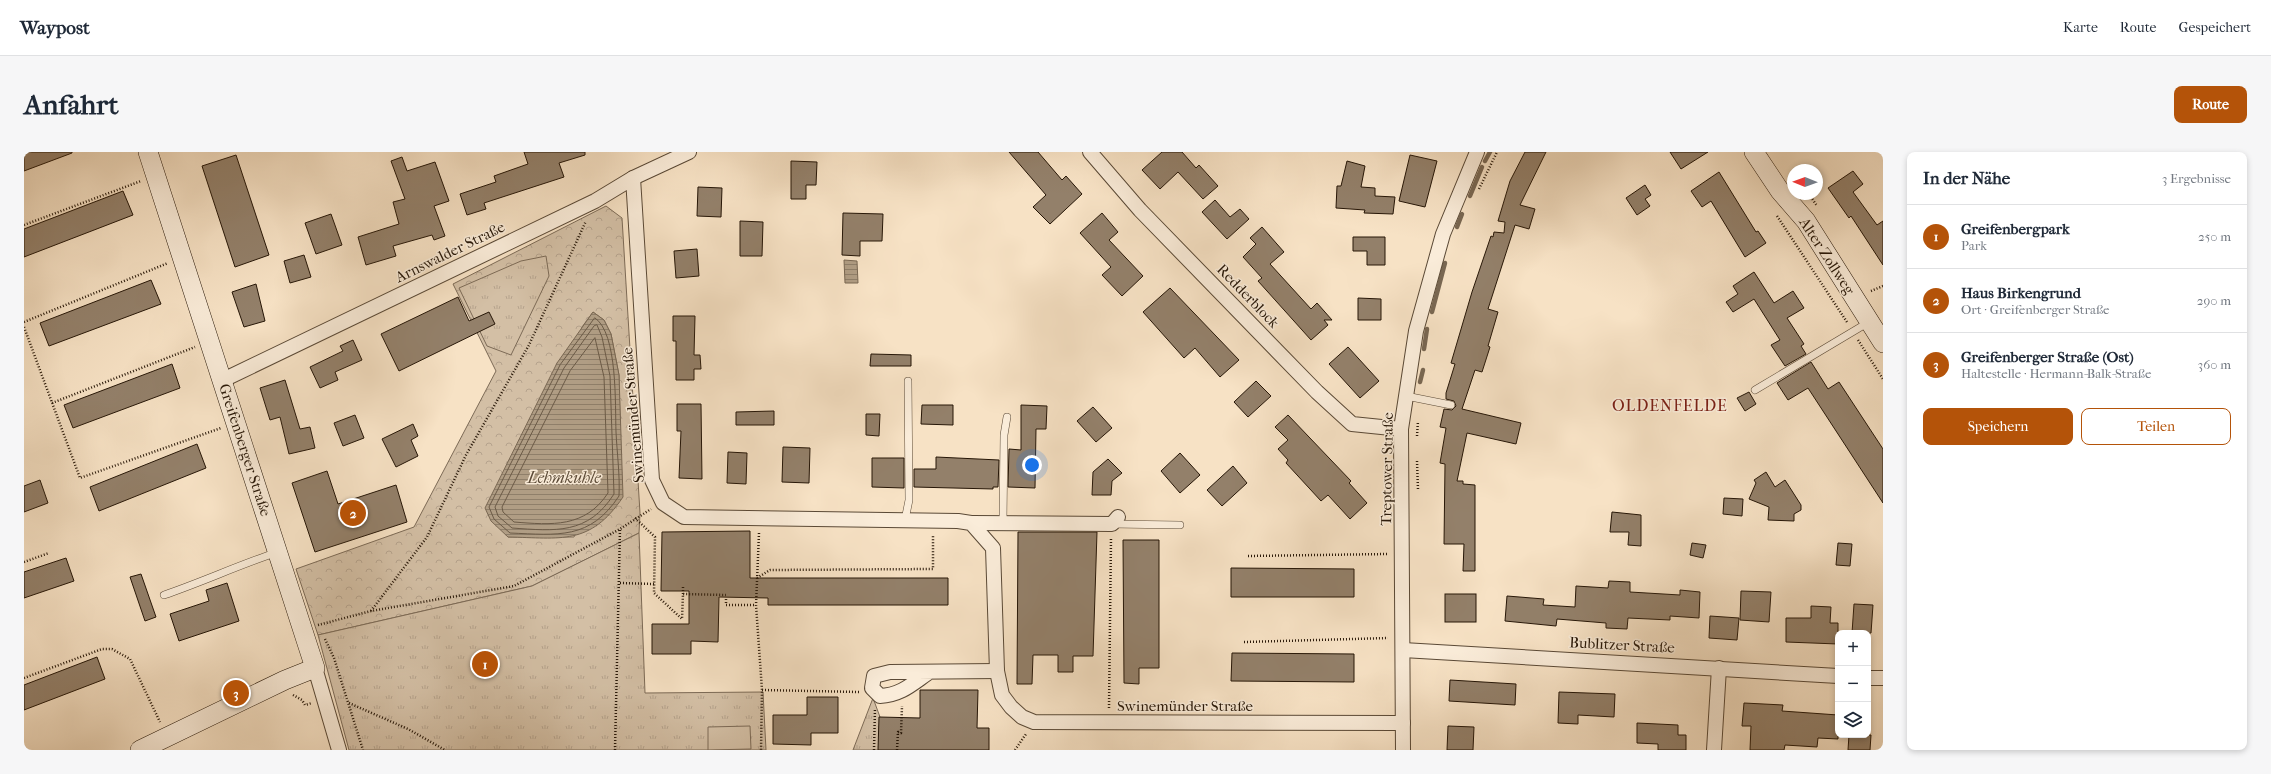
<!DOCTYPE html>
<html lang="de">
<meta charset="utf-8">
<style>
:root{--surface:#fff;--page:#f6f6f7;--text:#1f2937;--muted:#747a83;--line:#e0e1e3;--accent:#b45309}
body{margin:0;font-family:"IM FELL French Canon",serif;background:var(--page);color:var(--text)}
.controls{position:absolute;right:12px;bottom:12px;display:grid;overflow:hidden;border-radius:8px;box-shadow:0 2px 6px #0003}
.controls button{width:36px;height:36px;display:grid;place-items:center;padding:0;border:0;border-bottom:1px solid var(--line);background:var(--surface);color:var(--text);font:20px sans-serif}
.compass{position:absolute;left:1763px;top:12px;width:36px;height:36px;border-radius:50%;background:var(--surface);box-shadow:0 2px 6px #0003;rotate:271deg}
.you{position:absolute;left:1008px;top:313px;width:14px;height:14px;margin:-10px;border:3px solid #fff;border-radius:50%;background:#1a73e8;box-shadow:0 0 0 6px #1a73e833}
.badge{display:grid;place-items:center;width:26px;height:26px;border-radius:50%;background:var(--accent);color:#fff;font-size:13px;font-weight:700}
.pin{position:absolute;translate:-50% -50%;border:2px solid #fff;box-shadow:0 1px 4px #0006}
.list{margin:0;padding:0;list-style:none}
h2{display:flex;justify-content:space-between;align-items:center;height:52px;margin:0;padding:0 16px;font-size:17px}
h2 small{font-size:13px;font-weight:400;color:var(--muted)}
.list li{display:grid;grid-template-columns:26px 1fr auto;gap:12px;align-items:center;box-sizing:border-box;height:64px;padding:0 16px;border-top:1px solid var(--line)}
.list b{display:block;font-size:15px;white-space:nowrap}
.list p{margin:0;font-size:13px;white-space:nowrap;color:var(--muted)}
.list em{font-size:13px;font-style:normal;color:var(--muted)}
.actions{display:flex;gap:8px;padding:12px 16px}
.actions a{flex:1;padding:9px 0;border:1px solid var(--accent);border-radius:8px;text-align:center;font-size:14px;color:var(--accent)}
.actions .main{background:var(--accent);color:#fff}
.icon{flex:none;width:22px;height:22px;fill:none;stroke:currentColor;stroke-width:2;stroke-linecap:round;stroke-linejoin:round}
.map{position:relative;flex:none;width:1859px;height:598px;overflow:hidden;border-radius:8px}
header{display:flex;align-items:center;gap:24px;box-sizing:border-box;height:56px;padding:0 20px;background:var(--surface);border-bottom:1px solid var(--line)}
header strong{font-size:19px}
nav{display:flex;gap:22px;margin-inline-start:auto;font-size:14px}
.intro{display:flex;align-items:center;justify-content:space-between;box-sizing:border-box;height:96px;padding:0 24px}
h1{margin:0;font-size:28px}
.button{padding:10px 18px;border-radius:8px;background:var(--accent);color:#fff;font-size:14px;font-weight:700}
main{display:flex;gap:24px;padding:0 24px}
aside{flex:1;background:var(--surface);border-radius:8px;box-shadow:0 2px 6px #0003}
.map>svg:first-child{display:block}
</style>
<header>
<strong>Waypost</strong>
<nav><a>Karte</a><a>Route</a><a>Gespeichert</a></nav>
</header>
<div class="intro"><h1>Anfahrt</h1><a class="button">Route</a></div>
<main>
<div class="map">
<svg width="1859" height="598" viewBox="0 0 1859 598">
<defs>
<pattern id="forest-crowns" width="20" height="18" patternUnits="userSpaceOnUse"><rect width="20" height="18" fill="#d3bfa5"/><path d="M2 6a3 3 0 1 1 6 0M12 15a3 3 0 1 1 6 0" fill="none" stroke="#b5a38d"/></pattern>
<pattern id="park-tufts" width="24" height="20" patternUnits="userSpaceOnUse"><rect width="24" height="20" fill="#d3bfa5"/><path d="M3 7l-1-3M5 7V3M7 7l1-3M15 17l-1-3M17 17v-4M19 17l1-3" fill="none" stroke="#b5a38d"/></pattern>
<pattern id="water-rules" width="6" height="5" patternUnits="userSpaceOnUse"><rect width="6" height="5" fill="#b09d84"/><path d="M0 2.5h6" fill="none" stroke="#8f7f6a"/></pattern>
</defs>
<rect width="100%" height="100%" fill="#f7e2c5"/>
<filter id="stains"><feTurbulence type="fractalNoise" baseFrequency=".005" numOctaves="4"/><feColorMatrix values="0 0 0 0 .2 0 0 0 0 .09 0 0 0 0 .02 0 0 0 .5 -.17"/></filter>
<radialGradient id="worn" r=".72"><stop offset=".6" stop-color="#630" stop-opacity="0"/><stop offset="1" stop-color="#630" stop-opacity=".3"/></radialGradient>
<path fill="url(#forest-crowns)" stroke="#7c6a56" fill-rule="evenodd" d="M582 54 598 66 616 361 615 381 508 434 294 483 272 417 390 375 472 219 429 132ZM569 160 580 168 587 182 595 223 596 273 550 385H484L558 175Z"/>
<g fill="url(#park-tufts)" stroke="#7c6a56">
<path d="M522 104 525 124 487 203 463 194 435 136 497 109Z"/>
<path d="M615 381 621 541 739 540 742 598H325L294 483 508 434Z"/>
<path d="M849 546 856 565V598H829Z"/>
</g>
<path fill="#d3bfa5" stroke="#7c6a56" d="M726 574 727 597 684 598V575Z"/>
<g fill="url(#water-rules)" stroke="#796752">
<path d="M820 108 833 109 834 131H821Z"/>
<path d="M569 160 580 168 587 182 595 223 599 345C566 394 537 386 484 385L467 369 461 356 533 211Z"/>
</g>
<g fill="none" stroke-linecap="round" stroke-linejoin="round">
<g stroke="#6b5a46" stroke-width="1">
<path d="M571 166C594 181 591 254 592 280 593 301 596 323 595 344 566 388 534 383 486 381L470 367 465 355 536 213Z"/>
<path d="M573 173 578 185 586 224 590 342C564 383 531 379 488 376L474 364 471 355 540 216 570 174Z"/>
<path d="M571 186 580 225 584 341C561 376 528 373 490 370L479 360 478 355 546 219Z"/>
</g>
<g stroke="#796752" stroke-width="4.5">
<path d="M1461 9 1466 0"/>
<path d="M1446 44 1458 15"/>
<path d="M1433 75 1438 62"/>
<path d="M1408 160 1421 111"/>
<path d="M1400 197 1403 177"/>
<path d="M1396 230 1399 218"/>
</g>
</g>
<g fill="#93806a" stroke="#261607">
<path d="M0 0H48V1L0 19Z"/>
<path d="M500 0H561V3L535 11 540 25 460 51 462 57 443 63 436 42 472 30 470 24 504 12Z"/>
<path d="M985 0H1014L1038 28 1042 24 1058 42 1026 72 1009 55 1022 43Z"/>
<path d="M1138 0H1158L1172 16 1175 13 1194 34 1179 47 1154 20 1136 37 1118 18Z"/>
<path d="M1501 0H1522L1496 53 1511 57 1505 77 1491 73 1464 157 1474 160 1464 194 1466 195 1458 220 1451 218 1438 257 1497 271 1492 292 1443 281 1433 329H1439V332L1451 333V419H1439L1440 392H1420L1421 312 1416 311 1422 276 1416 275 1420 257 1428 258 1432 254 1430 249 1422 247V241L1431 212 1427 211 1448 140 1467 84 1469 85 1470 80 1480 81 1481 70 1474 69 1486 29Z"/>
<path d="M1646 0H1684L1657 17Z"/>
<path d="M212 3 245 103 211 115 178 14Z"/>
<path d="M1386 3 1413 9 1401 55 1375 49Z"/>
<path d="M378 5 383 19 411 10 425 49 410 54 421 84 410 88 408 83 369 94 372 104 342 113 334 85 375 72 369 50 381 47 367 9Z"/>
<path d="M767 9 793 10 792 33H782V47H767Z"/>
<path d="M1323 9 1341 14 1337 35 1351 36V44L1371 45 1369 62 1340 61 1341 58 1312 56 1313 34H1317Z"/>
<path d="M1829 19 1839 32 1829 40 1853 73 1859 69V113L1827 64 1825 66 1804 36Z"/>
<path d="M1695 20 1732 80 1734 79 1742 91 1721 105 1687 49 1678 55 1667 39Z"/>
<path d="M1621 33 1627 43 1621 47 1626 54 1613 63 1602 46Z"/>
<path d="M674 35 698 36 697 65 673 64Z"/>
<path d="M99 39 109 63 0 105V77Z"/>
<path d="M1191 48 1206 65 1216 57 1225 67 1203 87 1178 60Z"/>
<path d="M819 61 859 62 858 89H836V104L818 103Z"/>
<path d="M1078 61 1094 80 1085 88 1119 124 1098 144 1078 123 1087 115 1056 81Z"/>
<path d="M307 62 318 93 292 102 281 71Z"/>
<path d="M716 69 739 70 738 104H716Z"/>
<path d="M1238 75 1260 100 1246 112 1287 157 1293 151 1308 168H1300L1304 173 1287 188 1234 129 1238 126 1219 105 1232 92 1226 86Z"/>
<path d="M1329 85H1361V113H1343V99H1329Z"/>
<path d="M673 97 675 124 652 126 650 99Z"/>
<path d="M280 103 287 125 266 131 260 109Z"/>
<path d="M1730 120 1750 151 1769 139 1780 156 1763 166 1780 192 1777 194 1782 202 1761 214 1747 193 1756 188 1730 147 1709 160 1702 150 1714 142 1709 134Z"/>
<path d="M127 128 137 152 25 194 16 171Z"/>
<path d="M232 132 241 169 220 175 208 140Z"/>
<path d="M1146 136 1215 208 1196 225 1171 196 1160 206 1119 160Z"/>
<path d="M434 145 445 169 465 160 471 172 375 219 357 182Z"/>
<path d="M1334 146 1357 147V168H1334Z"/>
<path d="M649 164H671L670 203H676L677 217H670V228H652V189H649Z"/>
<path d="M329 188 338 208 311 220 314 228 296 236 286 215 319 199 316 194Z"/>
<path d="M1324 195 1355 229 1336 246 1305 212Z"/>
<path d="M847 202 887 203V214H846Z"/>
<path d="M1787 210 1804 237 1815 230 1859 297V351L1784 236 1764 248 1753 231Z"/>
<path d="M148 212 156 236 49 276 40 253Z"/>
<path d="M261 228 276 277 286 275 291 296 265 302 256 265 246 268 236 236Z"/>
<path d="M1232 229 1247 244 1224 265 1210 250Z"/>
<path d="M1725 240 1732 252 1721 259 1713 246Z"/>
<path d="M653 252H677L678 327 655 326 657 279H653Z"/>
<path d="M898 253H929V273L897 272Z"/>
<path d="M997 253 1023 254 1022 277H1012L1011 336 984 335 985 297 997 298Z"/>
<path d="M1069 255 1088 276 1072 290 1053 269Z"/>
<path d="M750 259V273H712V260Z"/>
<path d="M842 262H856L855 284 842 283Z"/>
<path d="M331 263 340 286 319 294 310 271Z"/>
<path d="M1264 263 1327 329 1325 331 1343 351 1326 367 1304 343 1297 349 1262 311 1264 308 1254 297 1264 288 1251 275Z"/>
<path d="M389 272 394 284 387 288 394 304 372 315 358 287Z"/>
<path d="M173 292 182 316 75 359 66 335Z"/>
<path d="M759 295 786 296 785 331 758 330Z"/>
<path d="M704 300 723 301 722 332 703 331Z"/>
<path d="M1156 301 1176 323 1156 341 1137 319Z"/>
<path d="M912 305 975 308 974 335H969V337L890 335V317H912Z"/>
<path d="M848 306H880V336L848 335Z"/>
<path d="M1084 307 1098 321 1088 329 1087 343H1068L1069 320Z"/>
<path d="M1209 314 1223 331 1198 354 1183 338Z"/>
<path d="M303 319 314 352 372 333 383 370 291 400 268 331Z"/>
<path d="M1742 320 1751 335 1761 328 1777 353V358L1770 362V369L1744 368 1745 355 1725 347 1732 331 1730 328Z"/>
<path d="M16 328 24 351 0 360V334Z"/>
<path d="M1700 346 1719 347 1718 364 1699 362Z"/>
<path d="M1588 360 1617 363V394L1604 393 1605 380H1586Z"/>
<path d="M726 379V426H924V453H744V446L695 445 694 490 667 489V502H628V472H665V439H637L638 380Z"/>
<path d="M994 380H1073L1069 504H1049V520H1034V503H1009L1008 532H993Z"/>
<path d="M1099 388H1135V516H1115V532L1100 531Z"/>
<path d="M1668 391 1682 393 1679 406 1666 403Z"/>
<path d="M1814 391 1828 392 1826 414 1812 413Z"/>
<path d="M42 406 50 429 0 446V420Z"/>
<path d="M1207 416 1330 417V445H1207Z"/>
<path d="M117 422 132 465 121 469 106 425Z"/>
<path d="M1585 429 1606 430V440L1656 443V438L1676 440 1675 466 1646 464V468L1604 466 1603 477 1582 476V471L1533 467 1532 474 1481 469 1483 444 1520 447 1519 453 1551 455 1552 434 1584 436Z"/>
<path d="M203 431 215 469 155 489 146 462 185 449 182 438Z"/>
<path d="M1717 439 1747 440 1745 470 1716 468Z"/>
<rect x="1421" y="442" width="31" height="28"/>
<path d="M1830 452 1849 453 1847 481H1828Z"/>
<path d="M1787 454 1807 455 1806 471H1814V492L1762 490V466H1787Z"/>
<path d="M1686 464 1715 466 1713 488 1685 486Z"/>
<path d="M1208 501 1330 502V530L1207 529Z"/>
<path d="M73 505 81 527 0 558V533Z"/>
<path d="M1426 528 1492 532 1491 553 1425 549Z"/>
<path d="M896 538H954L953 576H965V598H854L855 565 896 566Z"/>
<path d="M1535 540 1591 542 1590 565 1554 563V572L1534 571Z"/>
<path d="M783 545H814V581H787V593L749 592V563H783Z"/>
<path d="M1720 551 1759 553 1758 559 1814 563V587L1794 586 1793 595 1761 593 1760 598H1726L1727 574H1718Z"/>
<path d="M1613 571 1654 573V583H1662V598H1634V592L1613 591Z"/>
<path d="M1424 574 1450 575 1449 598H1423Z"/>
<path d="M1825 583H1847L1846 598H1824Z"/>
</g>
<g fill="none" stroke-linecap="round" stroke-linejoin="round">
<defs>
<g id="lane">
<path d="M1731 238 1845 170"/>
<path d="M1382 244 1427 253"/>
<path d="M881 368 885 348 884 229"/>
<path d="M979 371 980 283 983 265"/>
<path d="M1088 372 1156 373"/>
<path d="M140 443C178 430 215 413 254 400"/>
</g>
<g id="street">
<path d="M1066 0 1116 58 1293 240 1328 272 1377 277"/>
<path d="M609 26 628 328 639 351 660 365 934 369 947 371 969 396 973 519 978 543 987 555 998 565 1010 570 1379 571"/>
<path d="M199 228 571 49 609 26 665 0"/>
<path d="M947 371 1088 372 1094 365"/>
<path d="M1379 498 1814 524"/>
<path d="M291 516 315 598"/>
<path d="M904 521C888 532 877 543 856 544L848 536 850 524 866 520 973 519"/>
<path d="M1844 526H1859"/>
<path d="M1379 598 1377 277 1392 179 1419 82 1453 0"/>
<path d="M1690 598 1695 516"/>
</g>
<g id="secondary">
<path d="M1730 0 1756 39 1782 69 1859 191"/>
<path d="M116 598 261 528 291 516 124 0"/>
</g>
</defs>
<use href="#lane" stroke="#5a4936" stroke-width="8"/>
<use href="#street" stroke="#5a4936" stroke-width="16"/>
<use href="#secondary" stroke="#261607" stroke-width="20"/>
<g stroke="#261607" stroke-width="2.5" stroke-dasharray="1 2" stroke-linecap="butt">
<path d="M1455 37 1473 0"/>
<path d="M1785 42 1793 54"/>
<path d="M1753 64 1823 170"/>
<path d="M0 73 117 29"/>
<path d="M1847 139 1859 134"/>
<path d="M0 170 144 111"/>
<path d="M0 175 56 326 197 276"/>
<path d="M1834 188 1859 227"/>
<path d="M28 251 171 195"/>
<path d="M1393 284 1394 269"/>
<path d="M1393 309 1394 338"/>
<path d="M611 366 631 385 630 441 658 467 659 442 702 443"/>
<path d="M735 381 732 453 738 538 737 598"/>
<path d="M1224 404 1363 402"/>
<path d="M0 410 25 401"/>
<path d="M733 426 746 418 909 417V383"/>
<path d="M596 431 630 432"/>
<path d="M659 442V433"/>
<path d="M702 447V453H732"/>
<path d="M347 459 403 385 442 303 505 193 562 69"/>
<path d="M294 473 347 459 490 434 596 377 627 357"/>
<path d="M301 487 310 506 339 598"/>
<path d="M1220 490 1364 486"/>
<path d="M0 526 78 497H88L106 507 136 570"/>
<path d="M738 538 835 540"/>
<path d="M269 543 278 548 281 553 288 551"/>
<path d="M325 551 384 577 421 598"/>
<path d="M1085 556 1087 385"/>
<path d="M591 598 596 377"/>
<path d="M850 598 851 556"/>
<path d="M873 598 874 580 877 581 878 554"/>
<path d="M991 598 1002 582"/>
</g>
<use href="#lane" stroke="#faecd9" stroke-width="7"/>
<use href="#street" stroke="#faecd9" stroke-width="14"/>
<use href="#secondary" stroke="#faecd9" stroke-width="19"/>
</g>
<g text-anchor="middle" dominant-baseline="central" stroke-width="3" stroke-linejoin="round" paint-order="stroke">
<g font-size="15" fill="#261607" stroke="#faecd9">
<text transform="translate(426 100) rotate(-26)">Arnswalder Straße</text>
<text transform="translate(1803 104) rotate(57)">Alter Zollweg</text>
<text transform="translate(1224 144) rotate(46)">Redderblock</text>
<text transform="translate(609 263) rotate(-95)">Swinemünder Straße</text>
<text transform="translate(221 298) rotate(72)">Greifenberger Straße</text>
<text transform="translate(1363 317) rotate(-89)">Treptower Straße</text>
<text transform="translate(1598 493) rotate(3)">Bublitzer Straße</text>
<text x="1161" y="554">Swinemünder Straße</text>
</g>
<g font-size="16" letter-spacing="1" fill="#7a1f14" stroke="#faecd9">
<text x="1646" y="253">OLDENFELDE</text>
</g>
<g font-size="16" font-style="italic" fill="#5d4c39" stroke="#faecd9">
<text x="540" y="325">Lehmkuhle</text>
</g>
</g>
<rect width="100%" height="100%" filter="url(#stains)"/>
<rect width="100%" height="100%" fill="url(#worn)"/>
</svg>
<div class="controls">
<button>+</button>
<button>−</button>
<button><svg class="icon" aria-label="layers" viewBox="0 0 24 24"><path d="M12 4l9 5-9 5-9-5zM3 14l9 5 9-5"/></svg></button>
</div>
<svg class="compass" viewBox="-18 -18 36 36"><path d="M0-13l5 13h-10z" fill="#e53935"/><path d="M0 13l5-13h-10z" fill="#747a83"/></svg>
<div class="you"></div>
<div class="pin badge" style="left:461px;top:512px">1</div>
<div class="pin badge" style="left:329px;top:361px">2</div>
<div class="pin badge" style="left:212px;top:541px">3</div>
</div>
<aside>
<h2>In der Nähe<small>3 Ergebnisse</small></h2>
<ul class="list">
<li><span class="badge">1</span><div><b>Greifenbergpark</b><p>Park</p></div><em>250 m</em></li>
<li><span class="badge">2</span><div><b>Haus Birkengrund</b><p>Ort · Greifenberger Straße</p></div><em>290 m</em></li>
<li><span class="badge">3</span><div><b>Greifenberger Straße (Ost)</b><p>Haltestelle · Hermann-Balk-Straße</p></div><em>360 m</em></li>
</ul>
<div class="actions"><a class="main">Speichern</a><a>Teilen</a></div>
</aside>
</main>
